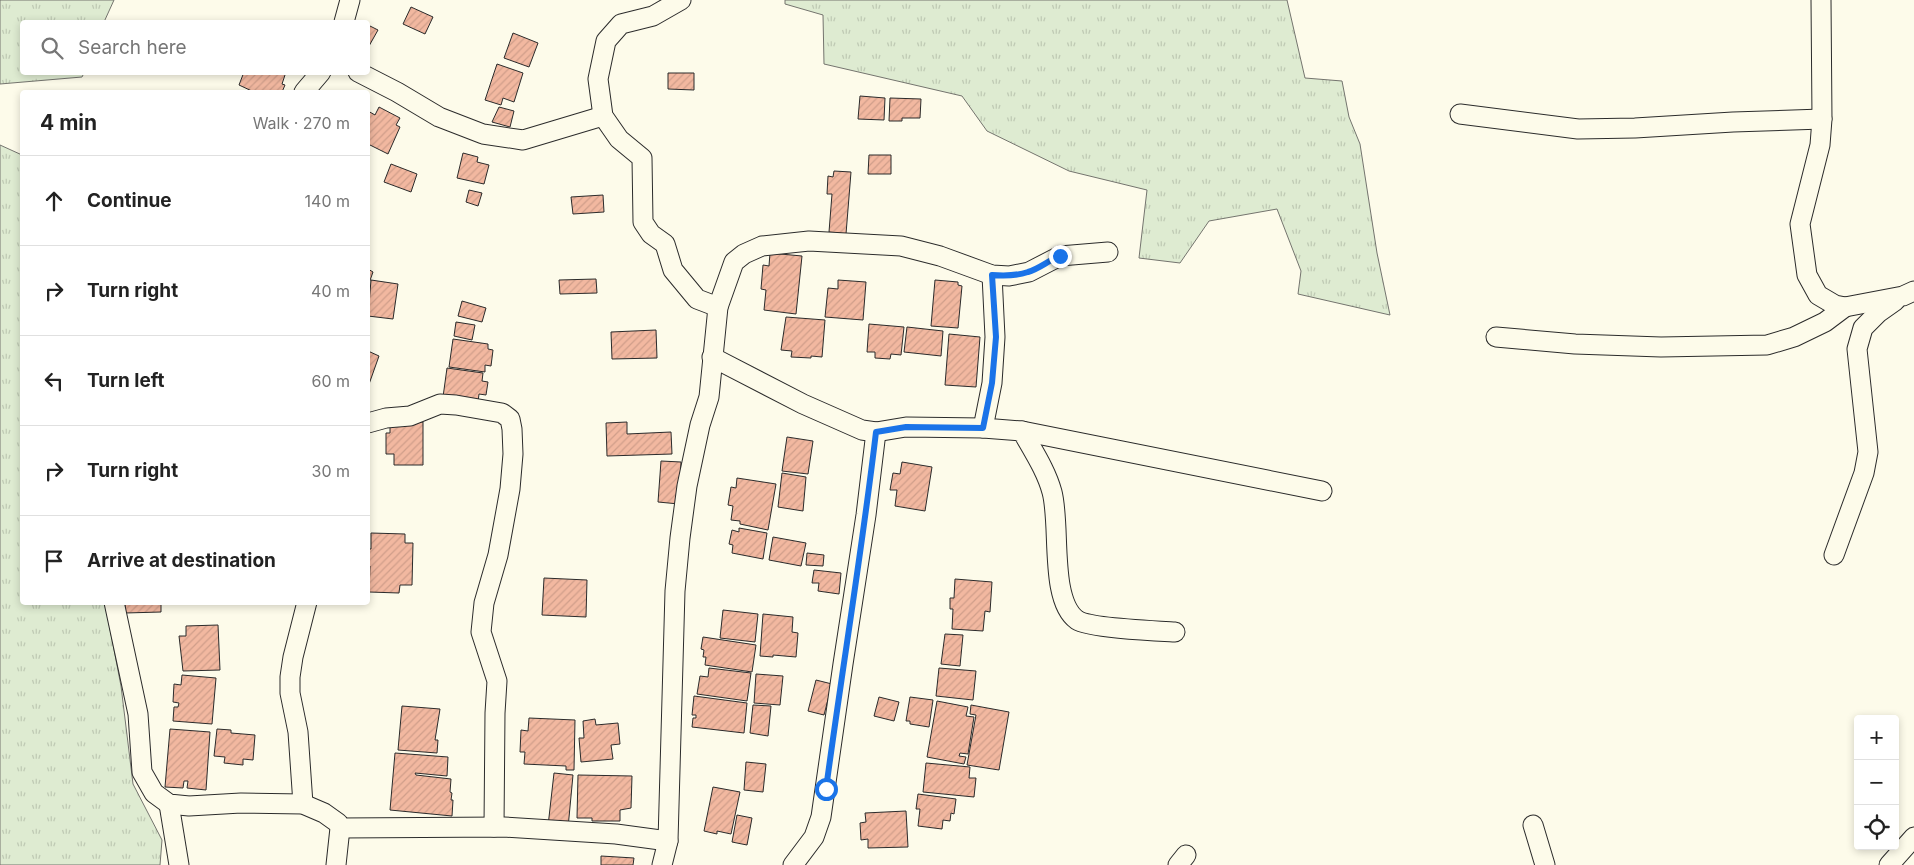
<!DOCTYPE html>
<meta charset="utf-8">
<style>
:root{--surface:#fff;--page:#f2f2f2;--text:#222;--muted:#767676;--line:#e0e0e0}
body{margin:0;font-family:Inter,sans-serif;background:var(--page);color:var(--text)}
.controls{position:absolute;right:15px;bottom:15px;display:grid;overflow:hidden;border-radius:5px;box-shadow:0 2px 8px #0003}
.controls button{width:45px;height:45px;display:grid;place-items:center;padding:0;border:0;border-bottom:1px solid var(--line);background:var(--surface);color:var(--text);font:25px sans-serif}
.stop{position:absolute;width:15px;height:15px;margin:-11px;border:4px solid #1a73e8;border-radius:50%;background:#fff}
.stop.end{background:#1a73e8;border-color:#fff;box-shadow:0 1px 5px #0008}
.list{margin:0;padding:0;list-style:none}
h2{display:flex;justify-content:space-between;align-items:center;height:65px;margin:0;padding:0 20px;font-size:21px}
h2 small{font-size:16px;font-weight:400;color:var(--muted)}
.list li{display:grid;grid-template-columns:32px 1fr auto;gap:15px;align-items:center;box-sizing:border-box;height:90px;padding:0 20px;border-top:1px solid var(--line)}
.list b{display:block;font-size:19px;white-space:nowrap}
.list em{font-size:16px;font-style:normal;color:var(--muted)}
.icon{flex:none;width:28px;height:28px;fill:none;stroke:currentColor;stroke-width:2;stroke-linecap:round;stroke-linejoin:round}
.map{position:relative;flex:none;width:1914px;height:865px;overflow:hidden}
.search{position:absolute;background:var(--surface);box-shadow:0 2px 8px #0003;left:20px;top:20px;width:350px;height:55px;display:flex;align-items:center;gap:12px;box-sizing:border-box;padding:0 18px;border-radius:5px;color:var(--muted);font-size:19px}
.panel{position:absolute;background:var(--surface);box-shadow:0 2px 8px #0003;left:20px;top:90px;width:350px;height:515px;border-radius:5px}
.map>svg:first-child{display:block}
</style>
<div class="map">
<svg width="1914" height="865" viewBox="0 0 1914 865">
<defs>
<pattern id="grass-tufts" width="24" height="20" patternUnits="userSpaceOnUse" patternTransform="scale(1.25)"><rect width="24" height="20" fill="#deebd1"/><path d="M3 7l-1-3M5 7V3M7 7l1-3M15 17l-1-3M17 17v-4M19 17l1-3" fill="none" stroke="#bfcab4"/></pattern>
<pattern id="building-hatch" width="6" height="6" patternUnits="userSpaceOnUse" patternTransform="scale(1.25)"><rect width="6" height="6" fill="#f2b8a0"/><path d="M-1 1l2-2M0 6l6-6M5 7l2-2" fill="none" stroke="#d09e8a"/></pattern>
</defs>
<rect width="100%" height="100%" fill="#fdfbea"/>
<g fill="url(#grass-tufts)" stroke="#74746e">
<path d="M0 0H114L104 22H22V72L84 73 82 77 0 84Z"/>
<path d="M785 0H1287L1305 78 1342 81 1349 117 1360 144 1377 253 1390 315 1298 294 1301 271 1277 209 1209 221 1180 263 1139 258 1147 190 1069 171 987 131 962 96 824 64 823 15 785 4Z"/>
<path d="M0 145 22 155V602L105 603 121 686 133 784 162 840 160 865H0Z"/>
</g>
<g fill="url(#building-hatch)" stroke="#2b2b2b">
<path d="M411 7 433 17 425 34 403 24Z"/>
<path d="M368 25 378 30 369 46 368 45Z"/>
<path d="M513 33 538 43 529 67 504 58Z"/>
<path d="M497 64 523 73 514 102 503 98 501 105 485 100Z"/>
<path d="M244 72H286L282 84 285 85 282 92H254L239 85Z"/>
<path d="M668 73H694V90L668 89Z"/>
<path d="M860 96 885 98 884 120 858 119Z"/>
<path d="M890 98 921 99 920 118H902V121H889Z"/>
<path d="M379 107 400 118 396 125 400 127 388 154 368 144V111L375 115Z"/>
<path d="M499 107 514 111 510 127 492 122Z"/>
<path d="M463 153 478 157 477 162 489 165 484 184 457 178Z"/>
<path d="M869 155H891V174H868Z"/>
<path d="M391 164 417 174 411 192 384 182Z"/>
<path d="M834 171 851 172 846 234 829 232 832 194H827L828 176 833 177Z"/>
<path d="M469 190 482 193 478 206 466 202Z"/>
<path d="M603 195 604 212 573 214 571 197Z"/>
<path d="M770 253 802 256 796 314 764 310 766 290 761 289 763 265 769 266Z"/>
<path d="M368 265 369 266 368 269 373 272 368 286Z"/>
<path d="M596 279 597 293 560 294 559 280Z"/>
<path d="M371 280 398 284 393 319 368 316Z"/>
<path d="M838 280 866 282 863 320 825 317 828 288 838 289Z"/>
<path d="M935 280 958 282V285L962 286 958 328 931 326Z"/>
<path d="M462 301 486 308 482 322 458 316Z"/>
<path d="M786 317 825 320 822 357 811 356V358L791 357 792 351 781 350Z"/>
<path d="M456 322 475 325 472 340 454 336Z"/>
<path d="M869 324 904 327 901 355 891 354 890 359 875 358V352H867Z"/>
<path d="M907 327 943 331 941 356 904 352Z"/>
<path d="M656 330 657 358 612 359 611 332Z"/>
<path d="M949 334 980 337 976 387 945 385Z"/>
<path d="M453 339 488 344V349L493 350 491 366 485 365V372L449 367Z"/>
<path d="M368 351 379 356 368 387Z"/>
<path d="M447 368 483 373 482 381 488 382 486 395 479 394 478 402 443 397Z"/>
<path d="M390 422H423V465H394V454H386V433H390Z"/>
<path d="M627 422V434L671 432 672 454 607 456 606 423Z"/>
<path d="M787 437 813 441 808 474 782 471Z"/>
<path d="M661 461 681 462 679 504 658 502Z"/>
<path d="M902 462 932 467 925 511 895 506 897 490H890L893 473 900 474Z"/>
<path d="M782 473 806 477 803 511 778 507Z"/>
<path d="M737 478 776 484 768 530 740 524V521L731 520 733 506 728 505 731 487 736 488Z"/>
<path d="M739 528 767 533 763 559 732 553 733 545 729 544 732 530 739 532Z"/>
<path d="M371 533 405 534V543H413L412 585H400L399 593 369 592 370 566H368V549H371Z"/>
<path d="M773 537 806 543 801 566 769 560Z"/>
<path d="M807 553 824 555 823 566 806 565Z"/>
<path d="M814 570 841 573 839 594 818 591 819 583H812Z"/>
<path d="M544 578 587 580 586 617 542 615Z"/>
<path d="M955 579 992 582 990 612 985 611 983 631 952 629 953 609H950V598H954Z"/>
<path d="M125 602H161V612L125 613Z"/>
<path d="M723 610 758 614 755 642 720 638Z"/>
<path d="M763 614 793 617 792 632 798 633 796 657 773 655V657L760 656Z"/>
<path d="M218 625 220 670 183 671 179 636H186V626Z"/>
<path d="M945 634 963 635 960 666 941 664Z"/>
<path d="M703 637 756 645 752 672 705 665 706 657H703L704 650 701 649Z"/>
<path d="M709 668 751 673 747 701 697 694 700 676 708 677Z"/>
<path d="M939 668 976 671 973 700 936 696Z"/>
<path d="M756 674 783 676 780 705 754 703Z"/>
<path d="M182 675 216 678 212 724 173 721 174 707H178L179 703 173 702 174 684 181 685Z"/>
<path d="M816 680 832 684 824 715 808 711Z"/>
<path d="M694 696 747 703 744 733 692 727 693 718H696V715H692Z"/>
<path d="M879 697 899 702 894 721 874 716Z"/>
<path d="M910 697 933 700 929 727 910 724V721H906Z"/>
<path d="M937 701 968 707 966 716 974 717 968 754 960 753 959 756 966 757 964 764 927 757Z"/>
<path d="M753 705 771 706 768 736 750 733Z"/>
<path d="M971 705 1009 712 999 770 967 765 976 715 970 714Z"/>
<path d="M402 706 440 709 435 740H438L437 753 398 750Z"/>
<path d="M529 718 575 720 574 770H566V766L524 764 525 752H520L521 730 528 731Z"/>
<path d="M595 719 596 725 618 723 620 744 611 745 613 759 581 762 579 738H584L583 721Z"/>
<path d="M170 729 210 732 206 790 187 788 188 781H184L183 788 165 787Z"/>
<path d="M217 729 231 730V733L255 735 253 760 243 759V765L224 763 225 757 214 756Z"/>
<path d="M395 753 448 757 447 776 415 773 416 775 451 779 450 792 452 793 451 800H453L452 816 390 810Z"/>
<path d="M746 762 766 764 763 792 744 790Z"/>
<path d="M926 763 970 767 969 778H976L974 797 923 792Z"/>
<path d="M554 773 573 775 568 828 548 826Z"/>
<path d="M578 775 632 776 631 808 620 810V821H592V818H577Z"/>
<path d="M713 787 740 792 731 834 717 831V834L704 831Z"/>
<path d="M918 794 956 799 954 814 951 813 950 821 943 820 942 829 918 826 920 809H916Z"/>
<path d="M906 811 908 847 868 848V839L861 840 860 823 866 822 865 813Z"/>
<path d="M737 815 752 818 747 845 732 842Z"/>
<path d="M601 856 634 858 633 865H601Z"/>
</g>
<g fill="none" stroke-linecap="round" stroke-linejoin="round">
<defs>
<g id="minor">
<path d="M681 0 653 16 621 24 606 41 598 79 603 116 619 139 642 158 643 222 651 234 665 244 673 270 697 299 718 307"/>
<path d="M1821 0 1822 119 1820 145 1800 224 1807 275 1818 295 1835 305 1845 307 1903 296 1914 291"/>
<path d="M344 22 350 0"/>
<path d="M358 72 397 92 439 117 483 134 523 140 603 116"/>
<path d="M304 92 321 72"/>
<path d="M1460 114 1578 129 1635 128 1733 122 1822 119"/>
<path d="M992 275 995 337 992 383 983 428 1022 431C1033 451 1046 470 1052 492 1061 525 1049 600 1077 620 1089 628 1157 631 1175 632"/>
<path d="M1496 337 1575 344 1661 347 1767 345 1794 337 1825 322 1845 307"/>
<path d="M712 357 803 404 862 430 876 432 906 427 983 428"/>
<path d="M368 423 386 418 410 416 440 404 456 405 502 413 510 419 512 429 513 454 510 489 498 555 484 603 481 632 497 681 495 713 494 827"/>
<path d="M1022 431 1322 491"/>
<path d="M1834 555 1864 473 1868 452 1857 349 1863 328 1878 313 1895 301"/>
<path d="M114 602 138 714 142 772 154 793 169 804 189 806 241 803 303 804 324 813 338 823 340 828 336 865"/>
<path d="M169 804 179 865"/>
<path d="M303 804 298 732 290 693V677L293 657 307 602"/>
<path d="M1533 825 1545 865"/>
<path d="M340 828 504 827 616 834 668 841"/>
<path d="M662 865 668 841 675 591 680 538 687 486 700 425 709 397 718 307 734 262 744 254 762 246 809 241 901 246 940 256 992 275 1009 276 1029 272 1060 256 1108 252"/>
<path d="M793 865 814 837 821 817 843 664 866 515 876 432"/>
<path d="M1178 865 1186 855"/>
<path d="M1889 865 1914 837"/>
</g>
</defs>
<use href="#minor" stroke="#2b2b2b" stroke-width="21"/>
<use href="#minor" stroke="#fdfbea" stroke-width="19"/>
</g>
<g fill="none" stroke-linecap="round" stroke-linejoin="round">
<path stroke="#1a73e8" stroke-width="6" d="M826 789C842 670 862 551 876 432L906 427 983 428 992 383 996 337 992 275C1004 276 1016 276 1028 272 1039 269 1049 260 1060 256"/>
</g>
</svg>
<div class="controls">
<button>+</button>
<button>−</button>
<button><svg class="icon" aria-label="locate" viewBox="0 0 24 24"><circle cx="12" cy="12" r="6"/><path d="M12 2v4M12 18v4M2 12h4M18 12h4"/></svg></button>
</div>
<div class="stop" style="left:826px;top:789px"></div>
<div class="stop end" style="left:1060px;top:256px"></div>
<div class="search"><svg class="icon" aria-label="search" viewBox="0 0 24 24"><circle cx="10" cy="10" r="6"/><path d="M15 15l6 6"/></svg>Search here</div>
<section class="panel">
<h2>4 min<small>Walk · 270 m</small></h2>
<ul class="list">
<li><svg class="icon" aria-label="ahead" viewBox="0 0 24 24"><path d="M12 20V5M6 11l6-6 6 6"/></svg><div><b>Continue</b></div><em>140 m</em></li>
<li><svg class="icon" aria-label="right" viewBox="0 0 24 24"><path d="M7 20v-9h11M14 6l5 5-5 5"/></svg><div><b>Turn right</b></div><em>40 m</em></li>
<li><svg class="icon" aria-label="left" viewBox="0 0 24 24"><path d="M17 20v-9H6M10 6l-5 5 5 5"/></svg><div><b>Turn left</b></div><em>60 m</em></li>
<li><svg class="icon" aria-label="right" viewBox="0 0 24 24"><path d="M7 20v-9h11M14 6l5 5-5 5"/></svg><div><b>Turn right</b></div><em>30 m</em></li>
<li><svg class="icon" aria-label="arrive" viewBox="0 0 24 24"><path d="M6 21V4h12l-3 4 3 4H6"/></svg><div><b>Arrive at destination</b></div></li>
</ul>
</section>
</div>
